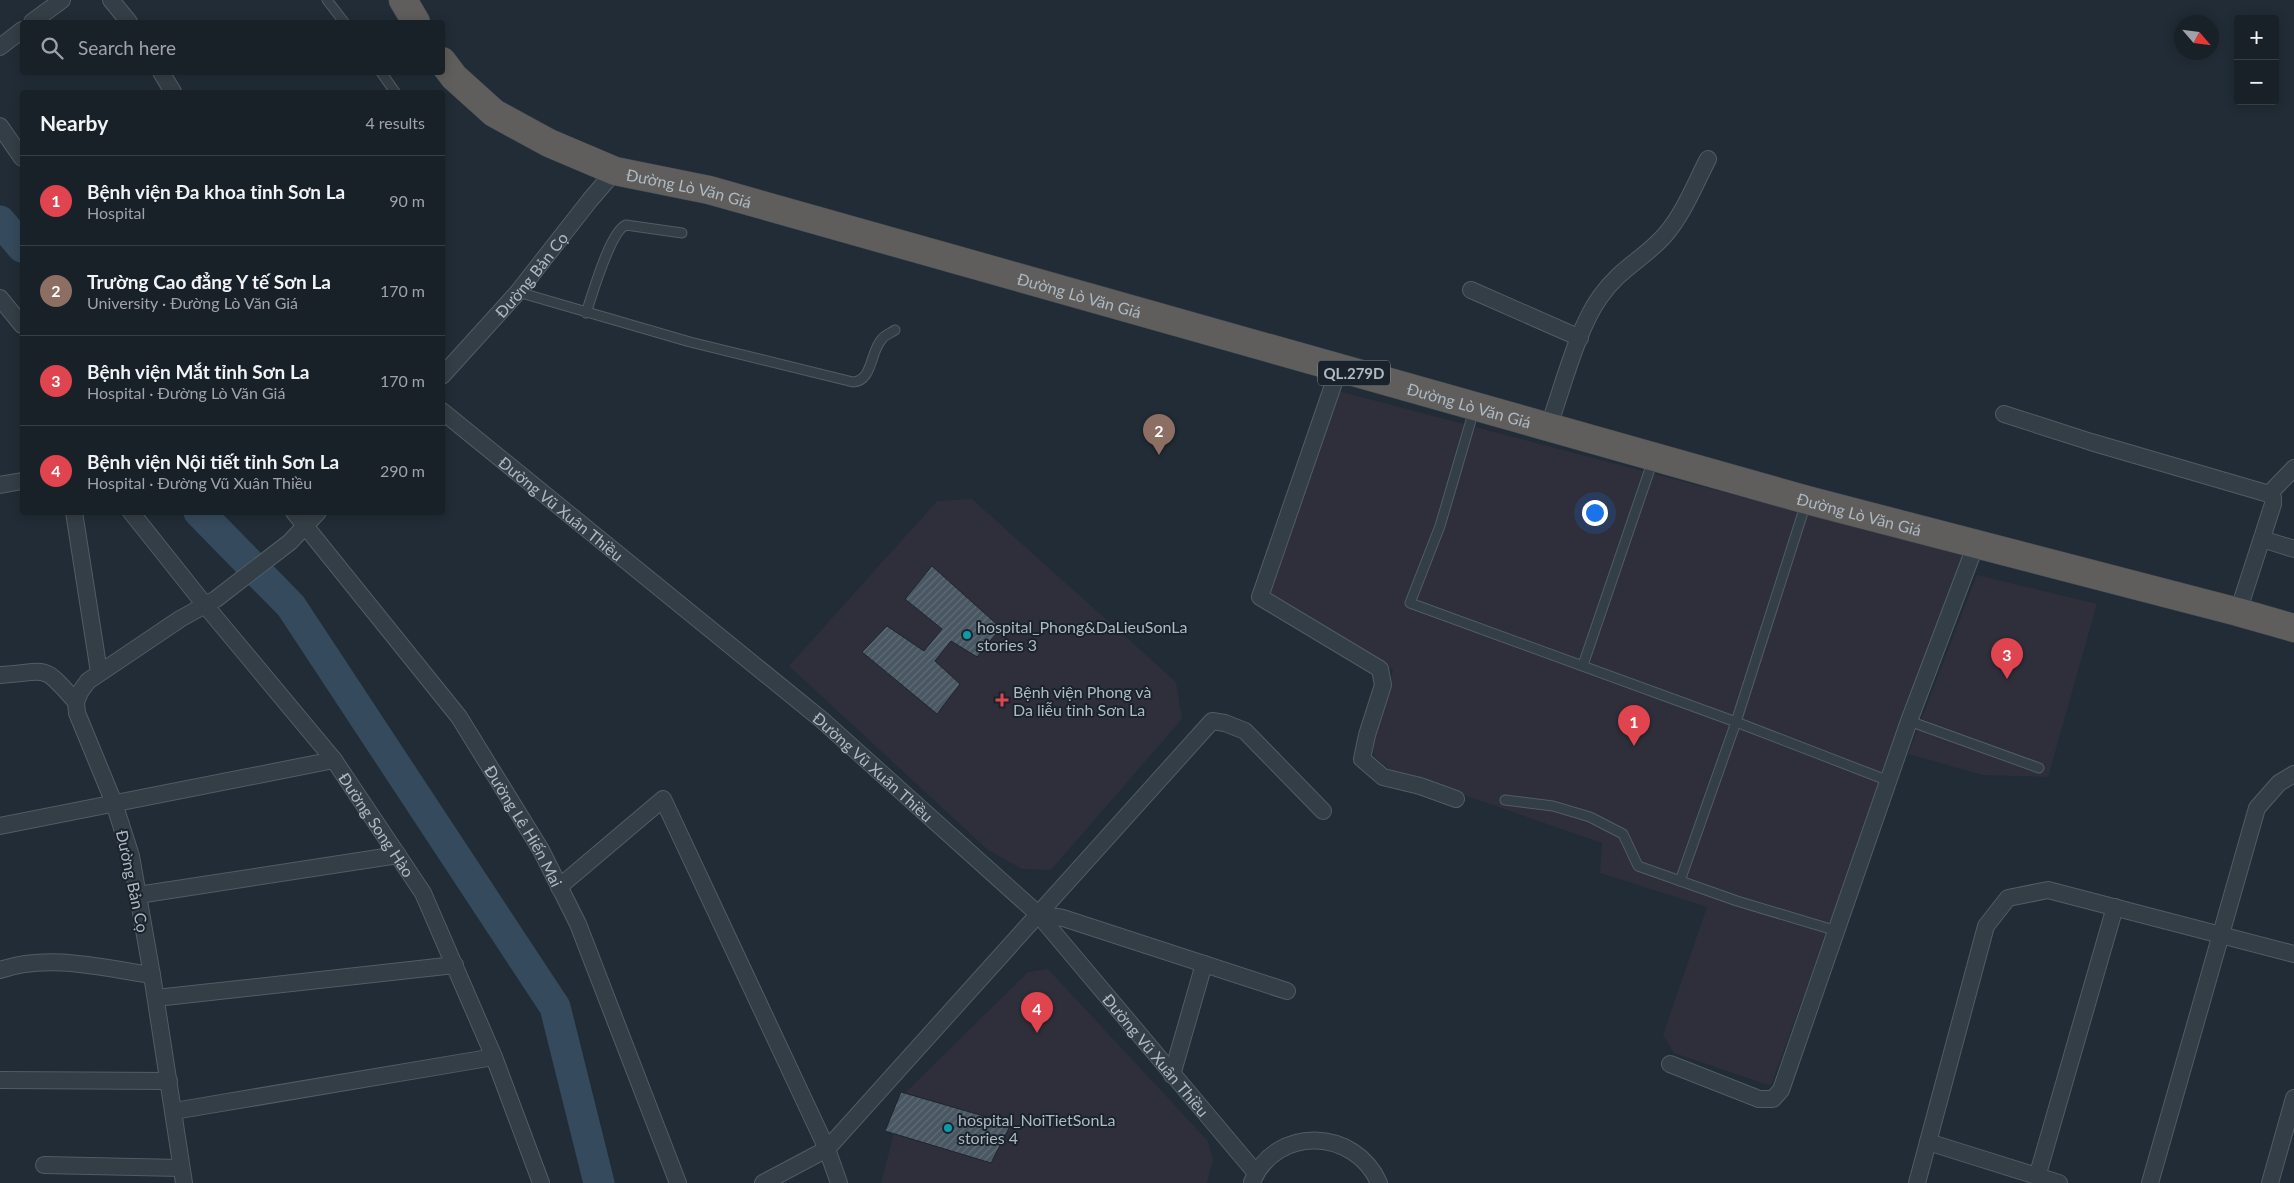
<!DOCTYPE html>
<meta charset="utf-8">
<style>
:root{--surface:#192128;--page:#262e34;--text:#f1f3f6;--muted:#9fa3a8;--line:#373e45;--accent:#0b8043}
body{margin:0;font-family:Lato,sans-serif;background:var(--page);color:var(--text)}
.controls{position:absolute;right:15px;top:15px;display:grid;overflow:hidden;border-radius:5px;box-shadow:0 2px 12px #0003}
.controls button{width:45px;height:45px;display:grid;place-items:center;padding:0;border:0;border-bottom:1px solid var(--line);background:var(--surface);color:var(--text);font:25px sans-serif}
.compass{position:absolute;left:2174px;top:15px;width:45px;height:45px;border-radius:50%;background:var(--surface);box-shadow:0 2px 12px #0003;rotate:118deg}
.you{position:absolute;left:1594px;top:512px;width:18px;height:18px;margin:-12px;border:4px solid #fff;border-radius:50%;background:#1a73e8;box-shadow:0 0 0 8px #1a73e833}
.badge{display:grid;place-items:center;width:32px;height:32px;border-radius:50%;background:var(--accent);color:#fff;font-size:16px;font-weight:700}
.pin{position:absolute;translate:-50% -41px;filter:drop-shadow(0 1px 2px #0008)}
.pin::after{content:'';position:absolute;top:26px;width:18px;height:15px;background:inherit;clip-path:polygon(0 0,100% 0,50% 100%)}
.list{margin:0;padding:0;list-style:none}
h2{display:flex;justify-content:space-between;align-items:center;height:65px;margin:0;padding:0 20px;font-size:21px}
h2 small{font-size:16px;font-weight:400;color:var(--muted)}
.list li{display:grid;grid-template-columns:32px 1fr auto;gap:15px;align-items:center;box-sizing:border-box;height:90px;padding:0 20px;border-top:1px solid var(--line)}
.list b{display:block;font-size:19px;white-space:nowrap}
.list p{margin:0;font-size:16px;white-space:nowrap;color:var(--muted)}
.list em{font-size:16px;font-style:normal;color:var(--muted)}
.icon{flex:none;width:28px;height:28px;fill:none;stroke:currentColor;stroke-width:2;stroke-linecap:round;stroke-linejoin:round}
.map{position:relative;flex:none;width:2294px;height:1183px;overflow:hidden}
.search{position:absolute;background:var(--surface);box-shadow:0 2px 12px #0003;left:20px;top:20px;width:425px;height:55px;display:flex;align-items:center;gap:12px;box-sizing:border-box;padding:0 18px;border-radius:5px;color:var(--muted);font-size:19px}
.panel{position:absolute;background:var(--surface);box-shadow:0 2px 12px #0003;left:20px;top:90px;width:425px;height:425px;border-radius:5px}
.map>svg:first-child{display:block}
</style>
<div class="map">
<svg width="2294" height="1183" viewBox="0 0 2294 1183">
<defs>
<pattern id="building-hatch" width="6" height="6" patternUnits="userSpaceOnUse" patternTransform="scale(1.25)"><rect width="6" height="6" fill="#495762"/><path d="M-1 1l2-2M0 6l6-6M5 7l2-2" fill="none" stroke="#616d77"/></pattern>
</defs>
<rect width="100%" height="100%" fill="#212c36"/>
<g fill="#2f2f3b">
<path d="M1338 391 1963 555 1771 1086 1674 1053 1663 1035 1707 907 1600 873 1602 843 1389 769 1374 756 1373 735 1393 670 1266 594Z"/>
<path d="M972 499 1176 682 1182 719 1051 870 1022 869 988 850 789 666 937 501Z"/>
<path d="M1977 575 2097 604 2048 777 1983 775 1908 754Z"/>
<path d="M1048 969 1208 1141 1213 1160 1207 1183H881L904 1094 1028 972Z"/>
</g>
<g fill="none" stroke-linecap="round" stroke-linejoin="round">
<g stroke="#354a5c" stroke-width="31">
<path d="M0 221 22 247"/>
<path d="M199 512 291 606 555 1007 599 1183"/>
</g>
</g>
<g fill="url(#building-hatch)" stroke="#1c252d">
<path d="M932 566 1001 628 977 657 951 641 935 661 960 684 937 714 862 652 887 626 924 651 942 629 905 599Z"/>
<path d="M901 1092 1011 1124 991 1163 885 1131Z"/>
</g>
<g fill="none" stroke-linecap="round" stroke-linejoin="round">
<defs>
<g id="service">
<path d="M327 0 344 22"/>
<path d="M381 72 395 92"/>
<path d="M518 292 690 342 853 382C873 381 870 351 882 339 885 335 891 333 895 330"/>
<path d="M586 313C592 296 610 231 626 225L682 233"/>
<path d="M1474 410 1440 526 1410 603 1736 722 1889 781"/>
<path d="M1583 665 1653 460"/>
<path d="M1909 721 2039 768"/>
<path d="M1505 800 1553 806 1590 817 1623 834 1638 866 1737 901 1837 931"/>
<path d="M1680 881 1736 722 1806 503"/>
</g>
<g id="minor">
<path d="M111 0 129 22"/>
<path d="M32 22 62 0"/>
<path d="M0 47 22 30"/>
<path d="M161 72 173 92"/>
<path d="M0 126 22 158"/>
<path d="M1471 290 1580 338"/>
<path d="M0 298 22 325"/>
<path d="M1339 368 1260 597 1380 669 1383 685 1367 735 1362 759 1383 777 1420 786 1456 799"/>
<path id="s1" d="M442 376 518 292 590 200 615 171"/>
<path id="s2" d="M442 411 822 720 1038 914 1256 1173"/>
<path d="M2004 414 2091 442 2269 494 2273 498V504L2238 612"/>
<path d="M1548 428C1562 390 1577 329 1600 297 1620 268 1644 259 1665 235 1684 213 1695 184 1708 159"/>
<path d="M0 485 22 481"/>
<path d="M2269 494 2294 468"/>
<path d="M74 512 99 672"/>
<path id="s3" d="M131 512 205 605 334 760 423 893 494 1057 541 1183"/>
<path id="s4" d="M294 512 459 717 541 850 578 924 678 1183"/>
<path d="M2262 539 2294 549"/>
<path d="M0 675C49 672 41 662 76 702"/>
<path d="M0 826 334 760"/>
<path d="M559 887 663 799 827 1149 839 1183"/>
<path d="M138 895 398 855"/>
<path d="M1038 914 1063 918 1287 991"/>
<path d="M0 970C48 953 103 968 152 975"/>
<path d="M156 998 455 965"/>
<path d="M1670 1064 1759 1099H1773L1781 1090 1909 721 1976 544"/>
<path d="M1172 1075 1204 964"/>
<path d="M0 1080 169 1081"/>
<path d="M174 1111 494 1057"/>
<path d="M1928 1142 2059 1183"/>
<path d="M44 1165 181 1168"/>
<path d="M2037 1177 2115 907"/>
<path d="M1252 1182C1276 1125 1355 1128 1379 1183"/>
<path d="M184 1183 152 975 131 856 114 803 77 713 76 702 80 692 88 681 180 619 216 599 290 542 318 512"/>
<path d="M763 1183 827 1149 1212 721 1225 723 1245 731 1323 811"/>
<path d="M1917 1183 1986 926 2008 898 2048 890 2294 954"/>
<path d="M2150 1183 2257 808 2279 783 2294 774"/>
<path d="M2270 1183 2294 1098"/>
</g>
<g id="trunk">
<path d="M403 0 416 22"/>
<path id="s5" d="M442 61 454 77 494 113 549 143 615 171 709 190 1807 500 2238 612 2294 628"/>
</g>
</defs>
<use href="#service" stroke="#525c64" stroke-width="11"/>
<use href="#minor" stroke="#525c64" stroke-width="18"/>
<use href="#trunk" stroke="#3f4951" stroke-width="29"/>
<use href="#service" stroke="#343e46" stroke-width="9"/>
<use href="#minor" stroke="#343e46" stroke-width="16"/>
<use href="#trunk" stroke="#5f5e5c" stroke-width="28"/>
</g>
<g fill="#0f9aa8" stroke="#1a232b" stroke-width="2">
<circle cx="967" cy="635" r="5"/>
<circle cx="948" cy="1128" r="5"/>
</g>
<path fill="#e0444e" stroke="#1a232b" stroke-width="2" d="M999.5 692.5h5v5h5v5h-5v5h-5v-5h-5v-5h5z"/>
<g text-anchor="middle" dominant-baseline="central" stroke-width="4" stroke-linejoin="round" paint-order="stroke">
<rect fill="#1a232b" stroke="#828c95" stroke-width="1" x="1318" y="360.5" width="72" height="25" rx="4"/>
<g font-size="15" font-weight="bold" fill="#aeb9c3">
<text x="1354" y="373">QL.279D</text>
</g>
<g font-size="16" fill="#aeb9c3" stroke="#1a232b">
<text stroke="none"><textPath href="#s5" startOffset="284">Đường Lò Văn Giá</textPath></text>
<text stroke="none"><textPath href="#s1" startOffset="135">Đường Bản Cọ</textPath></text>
<text stroke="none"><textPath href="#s5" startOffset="689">Đường Lò Văn Giá</textPath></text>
<text stroke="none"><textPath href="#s5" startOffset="1094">Đường Lò Văn Giá</textPath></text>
<text stroke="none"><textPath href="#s2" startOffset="154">Đường Vũ Xuân Thiều</textPath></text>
<text stroke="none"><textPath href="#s5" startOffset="1499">Đường Lò Văn Giá</textPath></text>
<text stroke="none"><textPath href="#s2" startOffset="559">Đường Vũ Xuân Thiều</textPath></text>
<text stroke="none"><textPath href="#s3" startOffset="398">Đường Song Hào</textPath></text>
<text stroke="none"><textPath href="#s4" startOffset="390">Đường Lê Hiến Mai</textPath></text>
<text transform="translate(133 881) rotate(78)">Đường Bản Cọ</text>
<text stroke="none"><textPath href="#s2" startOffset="964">Đường Vũ Xuân Thiều</textPath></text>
</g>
<g font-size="16" fill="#aeb9c3" stroke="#1a232b" text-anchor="start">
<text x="977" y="626">hospital_Phong&amp;DaLieuSonLa<tspan x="977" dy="18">stories 3</tspan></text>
<text x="1013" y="691">Bệnh viện Phong và<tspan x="1013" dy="18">Da liễu tỉnh Sơn La</tspan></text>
<text x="958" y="1119">hospital_NoiTietSonLa<tspan x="958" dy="18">stories 4</tspan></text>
</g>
</g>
</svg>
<div class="controls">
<button>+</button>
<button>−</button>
</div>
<svg class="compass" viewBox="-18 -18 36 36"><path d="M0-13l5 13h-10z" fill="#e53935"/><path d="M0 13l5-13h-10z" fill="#9fa3a8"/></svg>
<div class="you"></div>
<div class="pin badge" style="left:1634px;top:746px;background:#e0444e">1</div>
<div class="pin badge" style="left:1159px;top:455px;background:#8d6e63">2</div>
<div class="pin badge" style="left:2007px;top:679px;background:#e0444e">3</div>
<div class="pin badge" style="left:1037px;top:1033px;background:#e0444e">4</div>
<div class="search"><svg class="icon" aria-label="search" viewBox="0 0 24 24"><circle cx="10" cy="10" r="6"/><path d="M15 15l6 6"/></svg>Search here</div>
<section class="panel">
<h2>Nearby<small>4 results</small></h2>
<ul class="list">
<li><span class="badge" style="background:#e0444e">1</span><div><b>Bệnh viện Đa khoa tỉnh Sơn La</b><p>Hospital</p></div><em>90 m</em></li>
<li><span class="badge" style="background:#8d6e63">2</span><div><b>Trường Cao đẳng Y tế Sơn La</b><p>University · Đường Lò Văn Giá</p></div><em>170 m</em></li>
<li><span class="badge" style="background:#e0444e">3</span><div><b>Bệnh viện Mắt tỉnh Sơn La</b><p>Hospital · Đường Lò Văn Giá</p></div><em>170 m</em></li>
<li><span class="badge" style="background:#e0444e">4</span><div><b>Bệnh viện Nội tiết tỉnh Sơn La</b><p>Hospital · Đường Vũ Xuân Thiều</p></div><em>290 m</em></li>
</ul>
</section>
</div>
